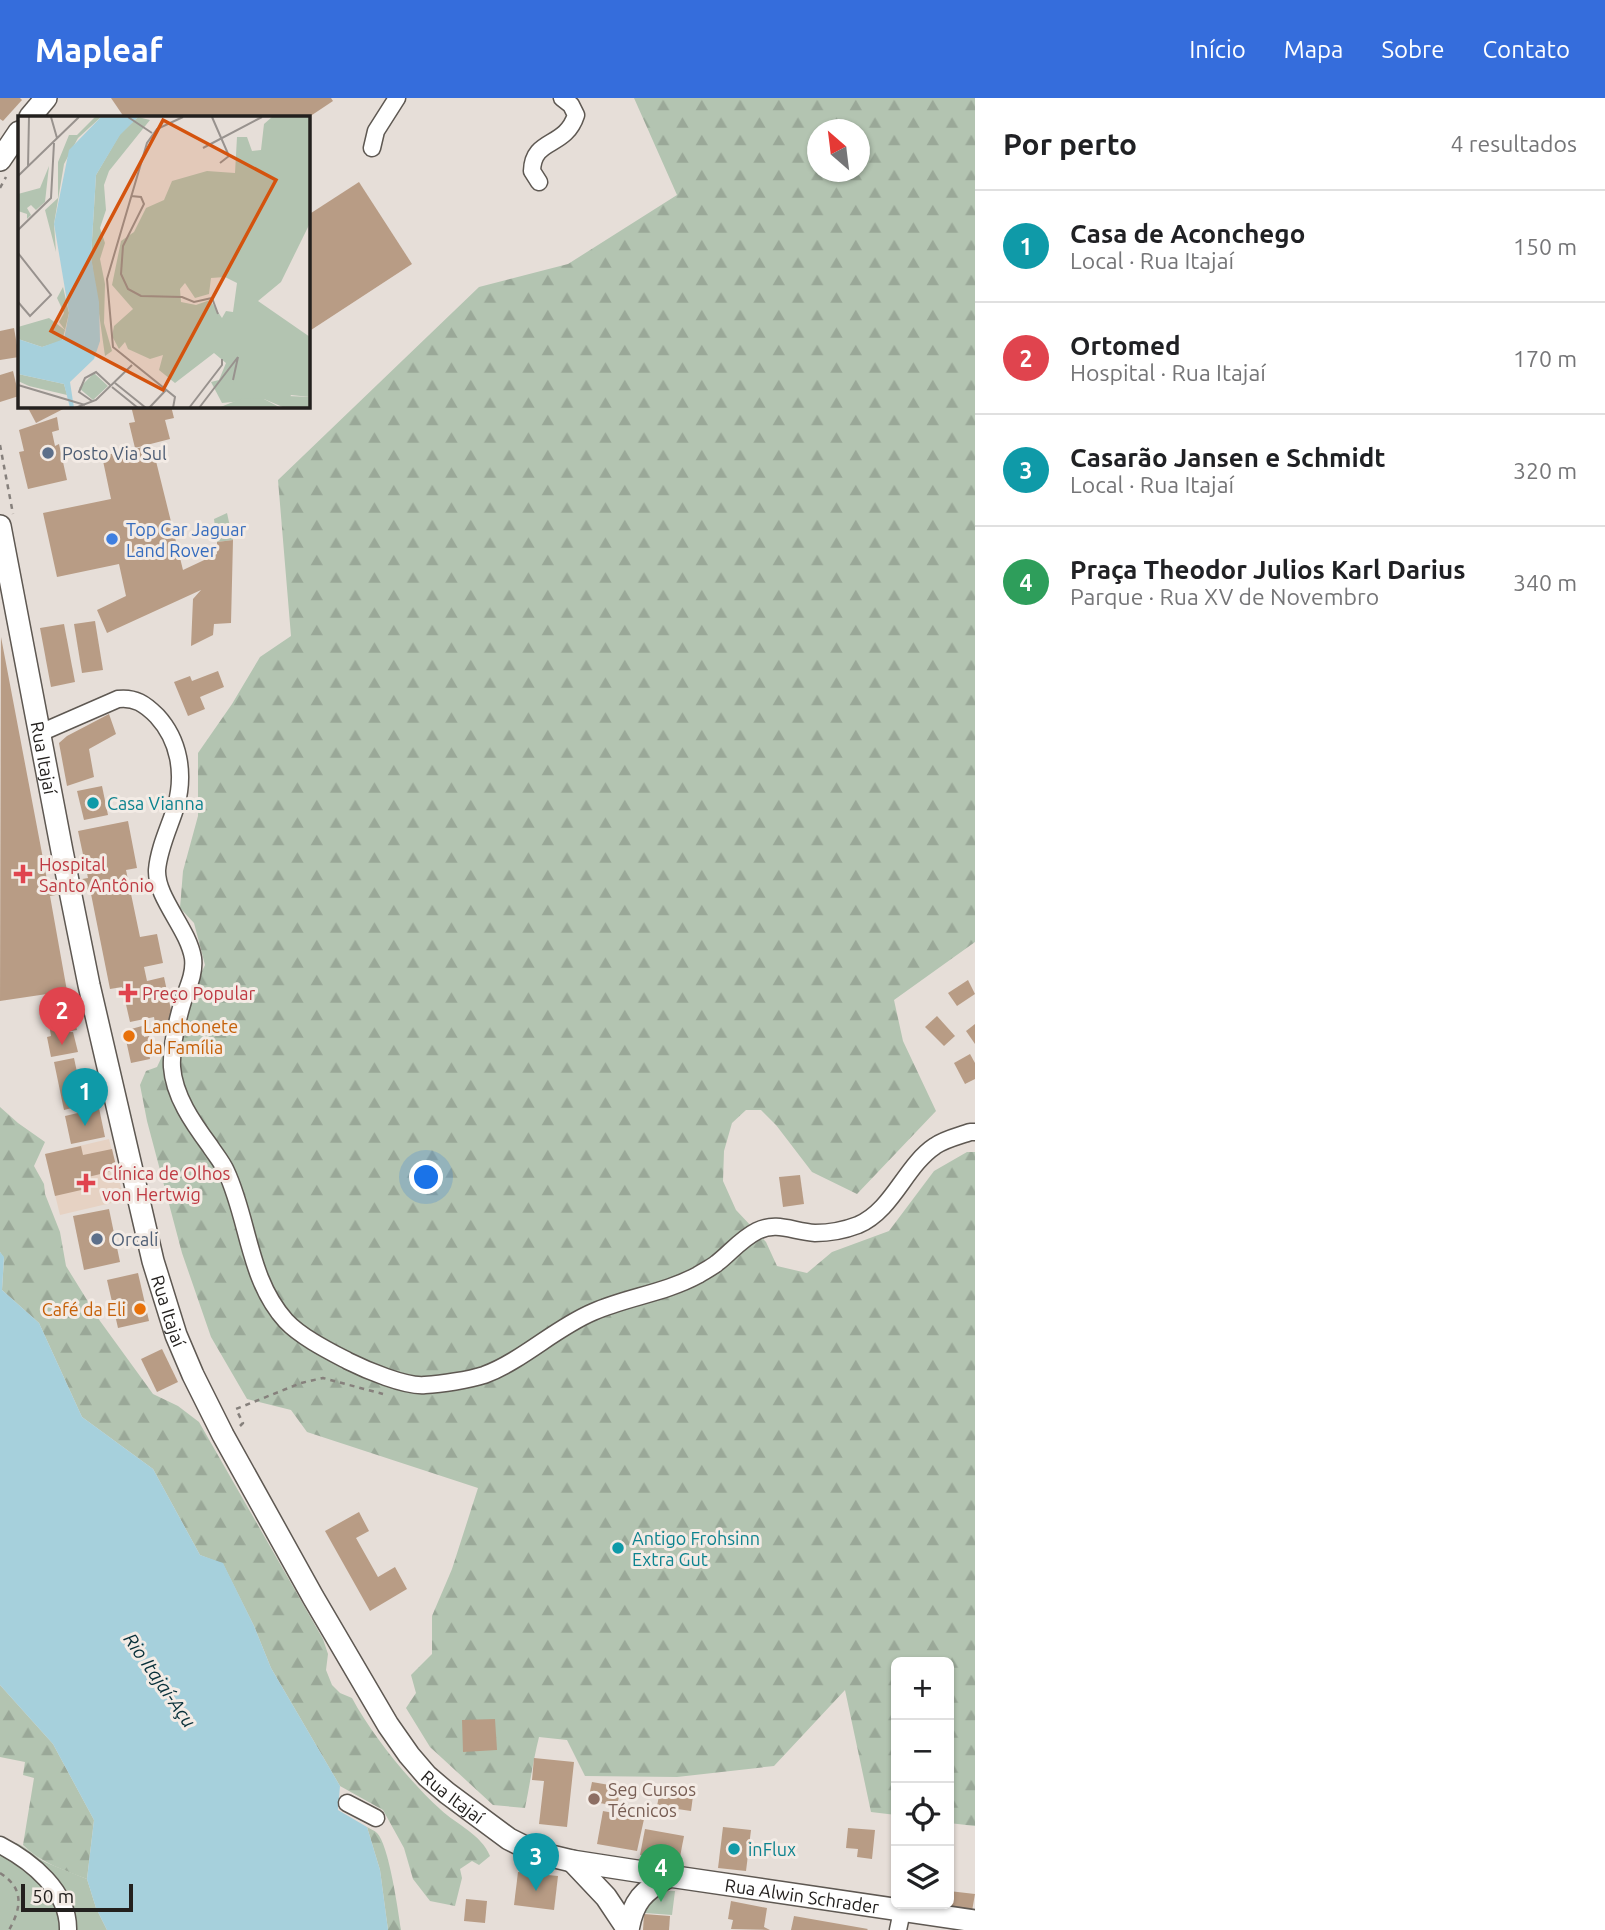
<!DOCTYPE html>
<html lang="pt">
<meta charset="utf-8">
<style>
:root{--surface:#fff;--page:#f2f2f2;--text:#202124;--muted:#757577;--line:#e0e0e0;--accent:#356ddc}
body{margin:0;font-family:Ubuntu,sans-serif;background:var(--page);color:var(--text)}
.controls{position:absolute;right:21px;bottom:21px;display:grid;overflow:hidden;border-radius:10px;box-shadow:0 2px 5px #0004}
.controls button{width:63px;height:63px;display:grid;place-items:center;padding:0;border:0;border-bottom:2px solid var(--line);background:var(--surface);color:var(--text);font:35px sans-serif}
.compass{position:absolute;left:807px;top:21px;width:63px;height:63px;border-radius:50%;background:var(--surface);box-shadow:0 2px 5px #0004;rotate:332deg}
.scale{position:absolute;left:21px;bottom:18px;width:112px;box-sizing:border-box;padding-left:7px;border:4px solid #23201e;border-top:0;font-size:19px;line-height:24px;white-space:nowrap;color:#23201e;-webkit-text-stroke:5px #f3ebe5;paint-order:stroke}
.you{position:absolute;left:427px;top:1080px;width:24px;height:24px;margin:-18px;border:5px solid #fff;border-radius:50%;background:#1a73e8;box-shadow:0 0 0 10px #1a73e833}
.badge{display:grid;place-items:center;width:46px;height:46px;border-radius:50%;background:var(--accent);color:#fff;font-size:23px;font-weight:700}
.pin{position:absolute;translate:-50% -58px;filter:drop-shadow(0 2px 4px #0008)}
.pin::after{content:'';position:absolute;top:37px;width:24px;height:21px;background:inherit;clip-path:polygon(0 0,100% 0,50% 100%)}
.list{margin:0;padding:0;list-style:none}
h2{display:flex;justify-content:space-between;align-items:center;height:91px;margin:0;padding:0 28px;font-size:30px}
h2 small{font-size:23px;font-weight:400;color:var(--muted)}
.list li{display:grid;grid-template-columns:46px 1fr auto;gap:21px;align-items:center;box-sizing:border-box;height:112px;padding:0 28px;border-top:2px solid var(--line)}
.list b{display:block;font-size:26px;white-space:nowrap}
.list p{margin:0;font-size:23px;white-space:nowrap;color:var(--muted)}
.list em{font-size:23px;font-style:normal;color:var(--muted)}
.icon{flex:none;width:38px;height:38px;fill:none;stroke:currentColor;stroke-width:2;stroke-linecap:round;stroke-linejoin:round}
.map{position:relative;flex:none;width:975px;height:1832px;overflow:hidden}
header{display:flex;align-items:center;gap:42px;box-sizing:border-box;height:98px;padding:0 35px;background:var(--accent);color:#fff}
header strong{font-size:33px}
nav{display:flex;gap:38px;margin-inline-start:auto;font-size:24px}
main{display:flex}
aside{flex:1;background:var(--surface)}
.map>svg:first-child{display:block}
</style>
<header>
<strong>Mapleaf</strong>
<nav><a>Início</a><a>Mapa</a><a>Sobre</a><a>Contato</a></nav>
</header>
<main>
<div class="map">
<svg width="975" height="1832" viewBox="0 0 975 1832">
<defs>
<pattern id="grass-tufts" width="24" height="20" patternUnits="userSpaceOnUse" patternTransform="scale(1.75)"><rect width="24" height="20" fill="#b3c4b1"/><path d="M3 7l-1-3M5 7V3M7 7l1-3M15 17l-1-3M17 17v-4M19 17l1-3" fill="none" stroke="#9aa898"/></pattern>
<pattern id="forest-firs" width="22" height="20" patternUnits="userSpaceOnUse" patternTransform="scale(1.75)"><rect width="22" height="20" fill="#b3c4b1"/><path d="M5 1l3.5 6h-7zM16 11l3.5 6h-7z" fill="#9aa898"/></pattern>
</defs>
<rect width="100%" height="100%" fill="#e6ded8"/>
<path fill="#e6d2c3" d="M109 1041 124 1102 60 1117 45 1056Z"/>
<path fill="url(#grass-tufts)" d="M227 415 233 442 217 444 214 421Z"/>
<g fill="url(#forest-firs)" fill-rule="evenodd">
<path d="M634 0H975V844L894 902 903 943 936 1013 857 1096 812 1074 776 1027 761 1012H746L732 1025 724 1053 723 1083 736 1112 766 1144 777 1168 807 1175 832 1154 889 1133 934 1073 967 1054H975V1728L949 1725V1564H896V1717L871 1714 845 1592 774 1668 677 1679 585 1678 567 1642 539 1639C533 1663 530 1686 525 1710L493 1707 430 1649 406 1610 416 1595 411 1577 432 1556V1518L452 1471 478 1390 307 1334 291 1312 247 1301 211 1239 182 1155 147 1023 140 987 146 973 157 969 205 867 194 825 180 810 183 773 198 718V655L232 606 260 559 291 538 278 382 479 189 568 166 677 97ZM818 32H860V74H818Z"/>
<path d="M0 1009 18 1025 45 1044 34 1068 44 1086 45 1096 60 1134 66 1168 100 1223 153 1296 178 1308 199 1324 323 1541 328 1556 326 1572 332 1587 340 1595 352 1600C371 1636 410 1684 440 1711 457 1727 481 1736 490 1758L479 1767 472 1763 460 1771 462 1780 455 1808 430 1803 413 1781 404 1750 383 1712 340 1688 271 1570 254 1528 223 1466 200 1457 153 1371 82 1319 39 1225 2 1192 4 1160 0 1154Z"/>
<path d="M0 1587 53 1646 94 1722 87 1781C64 1772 41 1765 23 1747L34 1680 23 1677 25 1664 0 1659Z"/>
<path d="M367 1729C370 1731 374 1732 377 1735 389 1747 398 1812 401 1832H388L380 1772Z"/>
</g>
<g fill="#b3c4b1">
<path d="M16 1745C27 1749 35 1759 45 1764 58 1770 73 1775 87 1781L96 1810 107 1832H0V1751Z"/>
<path d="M664 1793H675L672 1817 645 1815C647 1802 654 1799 664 1793Z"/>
</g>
<path fill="#a6d0dc" d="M0 1154 4 1159 2 1192 39 1225 82 1319 153 1371 200 1457 223 1465 254 1528 271 1570 340 1688 338 1712 367 1729 380 1772 388 1832H107L96 1810 87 1781 94 1722 53 1646 0 1587Z"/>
<g fill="#b89c85">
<path d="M0 0H20L22 2 3 23 0 21Z"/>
<path d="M111 0H331L333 3 309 19H124Z"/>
<path d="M359 84 412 166 308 234V117Z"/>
<path d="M14 230 19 259 0 262V233Z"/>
<path d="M13 273 19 298 0 304V277Z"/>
<path d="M27 308H69L36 325Z"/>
<path d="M131 308H171L174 320 165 322 170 341 135 350 129 325 135 324Z"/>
<path d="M57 319 59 332 52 334 55 348 59 346 67 382 28 391 19 354 24 353 19 332Z"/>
<path d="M152 347 183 472 217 456V444L233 442 231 525 214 526 213 537 191 548 193 501 201 492 107 535 97 512 126 498 119 466 57 479 43 415 111 401 102 358Z"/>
<path d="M95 523 103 572 82 575 74 526Z"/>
<path d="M64 526 75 584 51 589 40 530Z"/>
<path d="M1 539 48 787 88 780 78 733 128 723 137 770 126 772 140 839 157 836 163 865 144 869 147 883 164 879 173 921 155 925 154 919 130 924 122 889 110 891 90 791 50 798 67 893 0 903Z"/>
<path d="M218 573 224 589 200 599 205 611 188 618 174 584 190 578 192 583Z"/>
<path d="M109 616 116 636 89 651 94 679 67 688 59 645 67 638Z"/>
<path d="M102 688 108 717 84 722 77 693Z"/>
<path d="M968 882 975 896 957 908 948 895Z"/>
<path d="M73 914 77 932 65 934H73L78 954 51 959 47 939 51 938 48 920Z"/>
<path d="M937 918 955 938 944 948 925 929Z"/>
<path d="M975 926V946L966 933Z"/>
<path d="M142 928 144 939 149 938 152 948 148 949 150 961 131 965 124 933Z"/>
<path d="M970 956 975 965V981L965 986 954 965Z"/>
<path d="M74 960 84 1007 64 1012 54 964Z"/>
<path d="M99 1010 105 1039 71 1046 65 1018Z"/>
<path d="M81 1048 83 1057 112 1051 117 1072 88 1079 90 1090 55 1098 45 1056Z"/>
<path d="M800 1077 804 1106 783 1109 779 1079Z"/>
<path d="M109 1111 120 1164 84 1172 73 1118Z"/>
<path d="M138 1175 149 1223 118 1230 107 1182Z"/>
<path d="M162 1251 178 1284 157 1294 141 1261Z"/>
<path d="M359 1414 369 1433 356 1440 378 1479 395 1469 407 1491 370 1513 325 1433Z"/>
<path d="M495 1621 497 1652 463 1654 462 1622Z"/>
<path d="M534 1660 574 1664 567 1729 539 1726 544 1683 532 1682Z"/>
<path d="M592 1684 621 1689 617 1708 588 1703Z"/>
<path d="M660 1693 693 1698 691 1713 657 1708Z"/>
<path d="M603 1713 644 1721 637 1753 597 1746Z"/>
<path d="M723 1729 751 1732 746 1773 718 1770Z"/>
<path d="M848 1730 875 1732 872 1761 857 1759 858 1751 846 1750Z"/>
<path d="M645 1731 684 1738 679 1764 640 1757Z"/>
<path d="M518 1774 558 1778 554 1812 514 1807Z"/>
<path d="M949 1793 975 1796 972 1813 941 1808 942 1806H949Z"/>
<path d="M466 1801 487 1803 485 1825 464 1823Z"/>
<path d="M731 1803 767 1810 764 1829 770 1832 731 1831 733 1822 728 1821Z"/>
<path d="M644 1816 670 1818 669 1832H643Z"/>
<path d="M794 1818 868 1831 867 1832H791Z"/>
</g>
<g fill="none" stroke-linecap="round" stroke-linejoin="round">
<defs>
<g id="minor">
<path d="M372 50 376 33 397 0"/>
<path d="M539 84 532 73C533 39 565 51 576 17L571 7 562 0"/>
<path d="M40 635 118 601C135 599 145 606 157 618 179 642 185 675 176 708 170 728 159 749 157 772 156 800 188 830 193 860 195 875 188 889 183 903 177 923 171 948 172 969 174 998 193 1025 210 1048 215 1056 222 1064 226 1073 249 1122 248 1181 286 1223 301 1239 329 1253 348 1263 366 1272 406 1289 425 1287 441 1286 469 1282 484 1277 522 1263 555 1230 593 1214 627 1199 665 1195 698 1177 704 1173 711 1170 717 1165 730 1155 741 1141 757 1133 777 1123 794 1134 815 1135 829 1135 845 1132 858 1127 893 1112 905 1068 935 1048 945 1041 959 1038 970 1034H975"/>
<path d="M347 1705 376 1720"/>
<path d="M0 1747C31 1763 69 1793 68 1832"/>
<path d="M898 1832 902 1813"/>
</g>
<g id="major">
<path d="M30 19 46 0"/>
<path d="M0 62 19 34"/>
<path id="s1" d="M0 428 62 753 89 887 153 1163 176 1237 193 1277 223 1337 313 1499 388 1627 409 1657 427 1678 447 1695 509 1741 529 1751 547 1757 572 1763 669 1778 975 1823"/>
<path d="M572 1763 606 1799 628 1832"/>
<path d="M628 1832C633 1803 643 1793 669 1778"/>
</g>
</defs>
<use href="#minor" stroke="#5e5852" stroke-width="19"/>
<use href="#major" stroke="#5e5852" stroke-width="24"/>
<g stroke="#86807c" stroke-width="2.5" stroke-dasharray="5 5" stroke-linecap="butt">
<path d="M0 90 6 79"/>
<path d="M0 347 13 416"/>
<path d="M240 1328 243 1325 236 1311 301 1285 323 1280 383 1296"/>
<path d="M0 1775C24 1790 22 1809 9 1832"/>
</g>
<use href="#minor" stroke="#fff" stroke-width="16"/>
<use href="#major" stroke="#fff" stroke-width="21"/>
</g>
<g fill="#5c6f8a" stroke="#f3ebe5" stroke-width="2.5">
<circle cx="48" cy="355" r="7"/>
<circle cx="97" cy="1141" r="7"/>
</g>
<circle fill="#3f7fe0" stroke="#f3ebe5" stroke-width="2.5" cx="112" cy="441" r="7"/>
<g fill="#0f9aa8" stroke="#f3ebe5" stroke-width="2.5">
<circle cx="93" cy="705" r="7"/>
<circle cx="618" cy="1450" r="7"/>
<circle cx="734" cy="1751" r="7"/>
</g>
<g fill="#e0444e" stroke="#f3ebe5" stroke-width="2.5">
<path d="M19.5 765.5h7v7h7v7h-7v7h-7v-7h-7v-7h7z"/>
<path d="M124.5 884.5h7v7h7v7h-7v7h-7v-7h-7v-7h7z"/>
<path d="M82.5 1074.5h7v7h7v7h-7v7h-7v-7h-7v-7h7z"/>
</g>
<g fill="#e8710a" stroke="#f3ebe5" stroke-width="2.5">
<circle cx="129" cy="938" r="7"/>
<circle cx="140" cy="1211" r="7"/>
</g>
<circle fill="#8d6e63" stroke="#f3ebe5" stroke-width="2.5" cx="594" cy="1701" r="7"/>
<g text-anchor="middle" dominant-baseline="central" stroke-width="6" stroke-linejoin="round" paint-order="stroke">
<g font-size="18" fill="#4e5e75" stroke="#f3ebe5" text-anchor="start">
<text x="62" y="355">Posto Via Sul</text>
<text x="111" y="1141">Orcali</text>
</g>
<g font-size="18" fill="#366cbe" stroke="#f3ebe5" text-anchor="start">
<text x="126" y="431">Top Car Jaguar<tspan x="126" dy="21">Land Rover</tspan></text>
</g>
<g font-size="18" fill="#23201e" stroke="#f3ebe5">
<text stroke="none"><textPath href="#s1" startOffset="236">Rua Itajaí</textPath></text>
<text stroke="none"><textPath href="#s1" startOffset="803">Rua Itajaí</textPath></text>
<text stroke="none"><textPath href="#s1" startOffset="1370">Rua Itajaí</textPath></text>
<text stroke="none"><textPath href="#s1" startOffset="1740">Rua Alwin Schrader</textPath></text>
</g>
<g font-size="18" fill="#0d838f" stroke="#f3ebe5" text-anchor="start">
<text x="107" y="705">Casa Vianna</text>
<text x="632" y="1440">Antigo Frohsinn<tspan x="632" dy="21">Extra Gut</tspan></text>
<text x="748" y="1751">inFlux</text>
</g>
<g font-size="18" fill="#be3a42" stroke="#f3ebe5" text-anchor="start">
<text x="39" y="766">Hospital<tspan x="39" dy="21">Santo Antônio</tspan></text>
<text x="142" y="895">Preço Popular</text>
<text x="102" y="1075">Clínica de Olhos<tspan x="102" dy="21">von Hertwig</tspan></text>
</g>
<g font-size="18" fill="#c56008" stroke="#f3ebe5" text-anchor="start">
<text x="143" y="928">Lanchonete<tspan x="143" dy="21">da Família</tspan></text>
<text x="126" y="1211" text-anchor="end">Café da Eli</text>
</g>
<g font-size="18" fill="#785e54" stroke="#f3ebe5" text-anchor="start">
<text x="608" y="1691">Seg Cursos<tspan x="608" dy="21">Técnicos</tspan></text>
</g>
<g font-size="19" font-style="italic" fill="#062f39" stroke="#f3ebe5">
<text transform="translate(160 1582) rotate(55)">Rio Itajaí-Açu</text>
</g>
</g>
<g transform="translate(18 18)">
<rect width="292" height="292" fill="#e6ded8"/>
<path d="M0 258 46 268 49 279 11 270 0 265Z" fill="#b3c4b1"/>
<path d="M77 1H83L60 22 46 48 36 108 38 136 27 94 40 82V46L51 19H59ZM120 1 132 4 91 55 86 69 88 94 82 112 87 127 82 143 87 168 86 207 94 235 87 240 73 141 78 59 102 18ZM254 1H292V107L263 166 240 185 292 221V281L273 279 267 292 246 283 204 287 193 266 201 264 208 247 196 237 157 267 141 254 145 239 132 243 110 233 107 226 101 233 94 220 96 210 115 193 94 169 103 125 116 116 128 92 146 84 154 65 189 55 217 57 219 21H229L234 35 243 34 246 8ZM207 161 219 167 215 196 208 195 204 202 192 184 178 189 163 186 162 173 167 167 177 182 191 178 193 162ZM31 50 27 86 18 94 13 89 9 92 13 99 9 103V98L0 95V78L22 72ZM45 171 51 197 47 214 41 206 46 197 39 182Z" fill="#b3c4b1" fill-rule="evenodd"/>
<path d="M31 202 47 214 44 225 24 231 0 223V211ZM76 257 90 270 75 284 61 272ZM270 280 292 281V292H267ZM225 282 246 283 263 292H200Z" fill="#b3c4b1"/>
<path d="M83 1H120L102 19 78 59 73 141 81 186 82 225 76 243 52 266 56 292H52L46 268 0 258V223L24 231 46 223 51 197 36 108 51 34Z" fill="#a6d0dc"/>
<path fill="none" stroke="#98928e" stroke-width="2" d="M33 1 39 22M110 1 134 17M194 1 211 40 202 47M185 32 244 1M10 51 11 1M0 60 61 1M113 80 123 81 126 88 105 130 103 158 110 173 123 180 164 181 176 186 194 182 200 198M0 114 33 82 36 27M0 137 33 179 12 200 0 186M97 267 128 292M0 269 67 289M94 271 120 292M74 285 61 276 67 262 78 256 92 269M57 292 78 284 114 249M131 292 148 274M155 292 157 281 95 231 89 163 129 27 139 13 165 1M171 292 204 249V243M181 292 220 241 215 264"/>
<path fill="#d4530e" fill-opacity="0.15" stroke="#d4530e" stroke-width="3.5" d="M145 4 258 64 145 274 33 215Z"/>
<rect width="292" height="292" fill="none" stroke="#23201e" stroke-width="3.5"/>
</g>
</svg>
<div class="controls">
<button>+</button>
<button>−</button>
<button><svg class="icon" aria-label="locate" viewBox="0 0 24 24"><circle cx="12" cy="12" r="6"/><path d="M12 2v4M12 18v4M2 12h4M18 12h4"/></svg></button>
<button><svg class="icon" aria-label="layers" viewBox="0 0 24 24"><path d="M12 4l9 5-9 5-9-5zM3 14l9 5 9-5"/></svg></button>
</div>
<svg class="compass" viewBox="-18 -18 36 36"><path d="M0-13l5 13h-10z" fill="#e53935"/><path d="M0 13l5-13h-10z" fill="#757577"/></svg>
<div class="scale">50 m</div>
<div class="you"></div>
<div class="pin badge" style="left:85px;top:1028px;background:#0f9aa8">1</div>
<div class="pin badge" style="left:62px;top:947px;background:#e0444e">2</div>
<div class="pin badge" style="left:536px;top:1793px;background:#0f9aa8">3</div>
<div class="pin badge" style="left:661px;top:1804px;background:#2e9e5b">4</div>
</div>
<aside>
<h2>Por perto<small>4 resultados</small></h2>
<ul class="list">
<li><span class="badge" style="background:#0f9aa8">1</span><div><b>Casa de Aconchego</b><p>Local · Rua Itajaí</p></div><em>150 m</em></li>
<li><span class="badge" style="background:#e0444e">2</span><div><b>Ortomed</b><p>Hospital · Rua Itajaí</p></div><em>170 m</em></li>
<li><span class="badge" style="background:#0f9aa8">3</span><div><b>Casarão Jansen e Schmidt</b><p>Local · Rua Itajaí</p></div><em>320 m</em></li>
<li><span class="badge" style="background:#2e9e5b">4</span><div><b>Praça Theodor Julios Karl Darius</b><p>Parque · Rua XV de Novembro</p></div><em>340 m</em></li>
</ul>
</aside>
</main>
